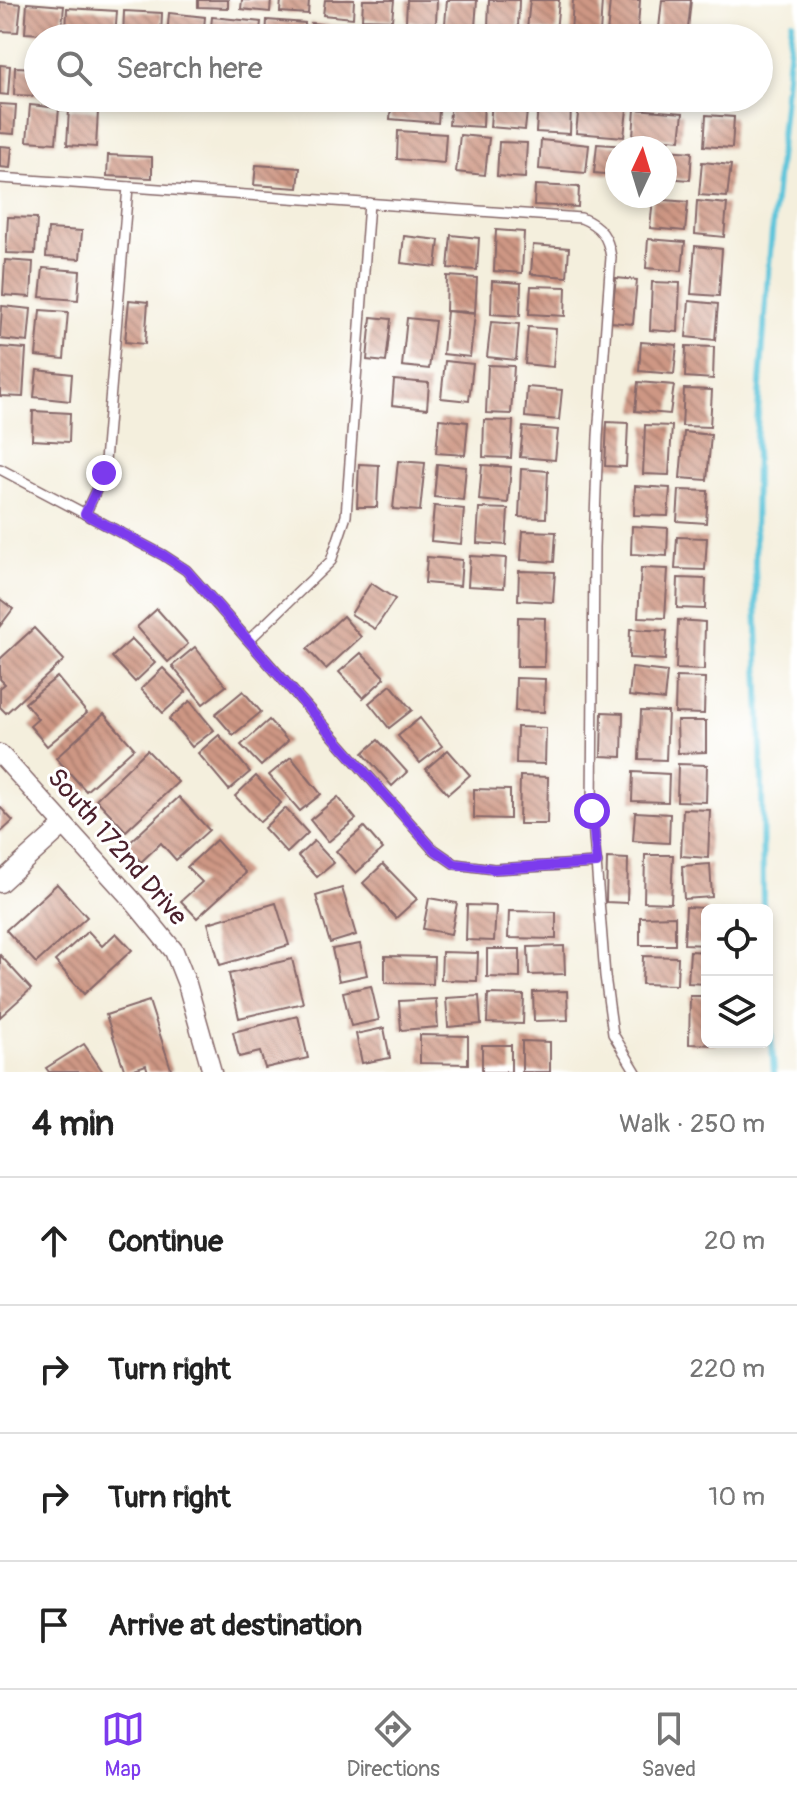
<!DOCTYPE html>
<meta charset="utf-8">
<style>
:root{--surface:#fff;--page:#f2f2f2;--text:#222;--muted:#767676;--line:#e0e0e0;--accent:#7c3aed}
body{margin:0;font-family:Pangolin,sans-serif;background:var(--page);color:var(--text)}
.controls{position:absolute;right:24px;bottom:24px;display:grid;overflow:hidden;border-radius:12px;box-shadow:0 4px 12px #0003}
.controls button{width:72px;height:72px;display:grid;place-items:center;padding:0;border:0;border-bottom:2px solid var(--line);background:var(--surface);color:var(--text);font:40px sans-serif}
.compass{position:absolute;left:605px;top:136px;width:72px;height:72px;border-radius:50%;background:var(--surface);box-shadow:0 4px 12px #0003;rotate:4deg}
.stop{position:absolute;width:24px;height:24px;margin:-18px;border:6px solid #7c3aed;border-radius:50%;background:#fff}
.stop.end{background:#7c3aed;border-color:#fff;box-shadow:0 2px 8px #0008}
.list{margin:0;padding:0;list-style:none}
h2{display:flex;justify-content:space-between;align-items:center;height:104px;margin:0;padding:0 32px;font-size:34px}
h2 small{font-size:26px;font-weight:400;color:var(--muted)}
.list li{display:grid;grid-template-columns:52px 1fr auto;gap:24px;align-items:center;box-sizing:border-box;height:128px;padding:0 32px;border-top:2px solid var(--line)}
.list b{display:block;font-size:30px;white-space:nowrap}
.list em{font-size:26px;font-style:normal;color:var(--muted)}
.icon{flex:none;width:44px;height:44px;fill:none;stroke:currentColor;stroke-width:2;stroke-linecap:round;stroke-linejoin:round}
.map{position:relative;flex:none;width:797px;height:1072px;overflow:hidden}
.search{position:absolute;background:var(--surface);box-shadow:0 4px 12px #0003;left:24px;right:24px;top:24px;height:88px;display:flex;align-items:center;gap:20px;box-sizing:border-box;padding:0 28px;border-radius:44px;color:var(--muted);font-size:30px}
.sheet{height:616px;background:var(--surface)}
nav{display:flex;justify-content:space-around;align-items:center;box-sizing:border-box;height:112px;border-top:2px solid var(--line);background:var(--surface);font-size:22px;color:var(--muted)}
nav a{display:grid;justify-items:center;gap:4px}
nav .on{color:var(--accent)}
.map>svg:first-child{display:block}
</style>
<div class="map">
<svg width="797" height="1072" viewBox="0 0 797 1072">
<defs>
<pattern id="building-back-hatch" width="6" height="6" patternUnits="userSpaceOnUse" patternTransform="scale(2)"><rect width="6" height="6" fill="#ce9784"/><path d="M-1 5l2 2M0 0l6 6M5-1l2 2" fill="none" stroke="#a97b6c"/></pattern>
</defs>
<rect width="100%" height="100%" fill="#fff"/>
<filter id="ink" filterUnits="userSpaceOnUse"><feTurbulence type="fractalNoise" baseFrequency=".0125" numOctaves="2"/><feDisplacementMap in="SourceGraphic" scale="16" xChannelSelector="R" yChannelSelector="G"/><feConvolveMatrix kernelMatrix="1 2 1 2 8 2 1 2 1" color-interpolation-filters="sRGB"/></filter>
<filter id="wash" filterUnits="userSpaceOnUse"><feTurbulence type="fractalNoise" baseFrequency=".006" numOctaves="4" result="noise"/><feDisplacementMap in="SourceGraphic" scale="32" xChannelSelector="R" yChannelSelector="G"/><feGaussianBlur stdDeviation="1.8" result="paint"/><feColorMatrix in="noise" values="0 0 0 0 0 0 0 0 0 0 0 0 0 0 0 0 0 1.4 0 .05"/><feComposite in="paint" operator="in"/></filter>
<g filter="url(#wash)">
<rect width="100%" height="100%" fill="#f4efdd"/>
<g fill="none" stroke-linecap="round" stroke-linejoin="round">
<g stroke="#5cc4da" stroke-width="6">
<path d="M763 910 762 783 755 566 756 440 768 274 792 22"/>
<path d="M767 977 774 1072"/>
</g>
</g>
<g id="blocks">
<g fill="url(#building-back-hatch)">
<path d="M198 0H228V8L198 7Z"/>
<path d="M242 0H271L270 12 241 9Z"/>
<path d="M281 0H309L308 14 280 12Z"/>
<path d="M325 0H354L353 18 323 15Z"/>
<path d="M363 0H394L392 20 362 19Z"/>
<path d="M407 0H437L436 23 406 22Z"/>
<path d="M447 0H477L475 27 445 24Z"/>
<path d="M489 0H519L518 29 488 28Z"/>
<path d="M530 0H559L556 32 527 29Z"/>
<path d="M573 0H602L600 34 571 33Z"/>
<path d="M610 0H640L637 38 607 35Z"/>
<path d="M662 0H691L687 38H658Z"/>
<path d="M0 2 21 4 18 32 0 31Z"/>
<path d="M27 3 64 6 61 35 25 33Z"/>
<path d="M67 8 117 11 115 38 66 36Z"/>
<path d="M124 11 162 13 161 38H123Z"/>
<path d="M169 13 205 17 203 38H167Z"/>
<path d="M212 17 261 22 259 38H210Z"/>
<path d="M267 20 305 23 304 38H266Z"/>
<path d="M311 23 348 27 347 38H310Z"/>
<path d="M355 27 404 32 403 38H353Z"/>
<path d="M410 31 448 33 447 38H409Z"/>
<path d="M0 65 10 66 8 95 0 94Z"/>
<path d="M15 67 38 68V96L14 95Z"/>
<path d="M392 98H440L438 123 390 119Z"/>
<path d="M451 98H484L483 127 449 125Z"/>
<path d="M492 99 528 102 525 130 490 127Z"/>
<path d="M538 103 571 105 570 134 536 132Z"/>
<path d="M0 104 16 105 14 134 0 133Z"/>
<path d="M30 105 59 108 56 143 27 141Z"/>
<path d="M579 105 627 109 624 137 576 133Z"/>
<path d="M69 109 98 111 96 147 67 145Z"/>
<path d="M635 109 683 113 680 140 633 136Z"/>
<path d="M706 115 734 117 732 148 704 146Z"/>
<path d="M398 131 446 134 444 163 397 159Z"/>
<path d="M460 135 489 138 485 175 456 172Z"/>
<path d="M541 140 589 145 586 173 539 169Z"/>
<path d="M499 142 527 143 525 178 497 176Z"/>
<path d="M597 144 627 146V148H617V175L594 173Z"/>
<path d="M0 146 12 147 10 168 0 167Z"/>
<path d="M665 150 692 152 690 180 665 178Z"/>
<path d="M108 155 152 157V178L107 176Z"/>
<path d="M702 162 731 165 727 197 699 195Z"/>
<path d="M256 165 300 168 298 188 254 185Z"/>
<path d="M535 185 579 187 578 207 534 205Z"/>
<path d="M653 199 688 202 685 231 650 228Z"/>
<path d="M697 201 727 204 724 237 695 234Z"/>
<path d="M8 217 37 218 35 254 6 253Z"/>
<path d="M48 229 82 231 80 259 46 257Z"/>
<path d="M496 230 524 232 522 273 494 271Z"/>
<path d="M451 235 479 238 477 270 448 268Z"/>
<path d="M404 236 439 240 436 267 401 263Z"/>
<path d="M648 239 685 242 682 271 646 268Z"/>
<path d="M533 245 569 248 567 277 531 274Z"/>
<path d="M695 246 722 249 719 296 691 294Z"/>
<path d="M5 260 33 262 31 297 3 295Z"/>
<path d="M43 268 80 271 78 300 40 297Z"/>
<path d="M447 276 477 278 475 312 446 311Z"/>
<path d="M616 278 637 280 633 324 611 322Z"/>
<path d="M492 281 521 283 520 316 491 314Z"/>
<path d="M652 282 680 283 678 332 650 330Z"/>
<path d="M531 286 566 287 565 316 529 314Z"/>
<path d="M129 300 148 302 145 344 125 342Z"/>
<path d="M689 301 718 304 715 340 686 337Z"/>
<path d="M2 306 31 309 28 342 0 339Z"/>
<path d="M40 310 68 312 64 359 36 356Z"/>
<path d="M447 311 475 314 470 357 443 354Z"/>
<path d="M371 317 391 319 386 362 367 360Z"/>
<path d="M407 318 435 321 429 369 402 366Z"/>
<path d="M491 322 519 324 516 360 487 357Z"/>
<path d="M528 327 556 329 553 367 525 364Z"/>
<path d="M641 342 677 345 674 374 639 371Z"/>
<path d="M686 346 714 347 713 379 685 377Z"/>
<path d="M0 347 26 349 23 397 0 396Z"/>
<path d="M445 361 473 364 469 401 441 398Z"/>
<path d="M488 365 514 366 511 414 486 413Z"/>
<path d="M37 370 72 374 70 401 34 397Z"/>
<path d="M394 380 429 383 427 409 392 405Z"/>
<path d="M638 382 674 385 670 414 635 411Z"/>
<path d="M527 387 562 390 559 420 525 417Z"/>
<path d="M684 389 712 390 710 427 682 426Z"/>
<path d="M33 411 70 413 69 442 32 440Z"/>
<path d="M439 419 468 422 465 455 436 453Z"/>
<path d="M484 420 513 421 511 458 483 457Z"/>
<path d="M607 422 628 423 626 467 605 466Z"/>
<path d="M645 425 672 426 669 475 643 474Z"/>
<path d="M523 427 558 430 555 460 520 457Z"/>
<path d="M684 432 711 435 707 480 680 478Z"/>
<path d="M398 461 425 463 420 511 393 509Z"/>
<path d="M359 464 379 465 377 507H357Z"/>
<path d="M437 464 466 467 463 500 434 497Z"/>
<path d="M482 465 511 467 508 503 479 500Z"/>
<path d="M521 469 548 471 546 518 519 517Z"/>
<path d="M635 486 670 488 668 516 634 515Z"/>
<path d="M679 490 708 491 706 523 677 521Z"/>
<path d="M434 506 464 509 461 544 431 541Z"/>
<path d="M479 508 508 509 506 545 477 543Z"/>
<path d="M632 526 668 528 667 556 631 554Z"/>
<path d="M523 531 556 532 554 562 521 560Z"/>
<path d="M677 537 707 538 705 570 675 569Z"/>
<path d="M470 556 506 558 504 588 468 586Z"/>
<path d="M427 557 462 560 460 586 425 583Z"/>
<path d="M641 568 668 569 665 618 638 617Z"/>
<path d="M519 571 555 572 553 602 518 600Z"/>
<path d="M678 578 706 579 705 609 677 608Z"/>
<path d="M371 583 395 599 375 629 351 614Z"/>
<path d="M0 599 13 609 0 626Z"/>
<path d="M157 609 188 644 168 662 137 627Z"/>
<path d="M343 616 361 637 326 669 307 649Z"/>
<path d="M518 617 545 618 544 667H517Z"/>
<path d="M678 620 705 622 704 670 676 669Z"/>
<path d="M34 628 64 660 6 713 0 707V688L5 684 0 679V659Z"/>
<path d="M630 629 667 631 665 660 629 658Z"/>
<path d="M132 639 155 663 135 682 112 657Z"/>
<path d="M195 647 226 686 203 704 172 666Z"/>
<path d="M361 653 385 678 363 698 339 672Z"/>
<path d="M163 668 186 692 163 713 141 689Z"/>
<path d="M632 668 667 672 664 700 629 696Z"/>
<path d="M57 677 87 713 47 746 30 726 38 719 25 703Z"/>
<path d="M676 677 705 678 704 714 675 713Z"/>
<path d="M516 678 545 679 544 712 515 711Z"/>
<path d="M391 685 412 710 389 728 369 703Z"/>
<path d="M243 691 261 712 233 735 215 714Z"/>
<path d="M190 701 214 730 192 747 169 719Z"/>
<path d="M641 711 668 712 666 760 639 759Z"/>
<path d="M602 712 623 713 622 757 601 756Z"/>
<path d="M104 714 134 748 86 791 56 758Z"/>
<path d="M420 718 442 746 420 763 398 736Z"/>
<path d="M269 720 288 741 261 766 241 745Z"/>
<path d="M677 721H706V752L678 753Z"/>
<path d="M517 727 546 728 545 764 516 763Z"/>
<path d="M219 735 250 772 229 790 198 753Z"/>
<path d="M378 740 407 772 392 786 363 753Z"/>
<path d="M147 750 178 782 126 831 96 799Z"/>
<path d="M448 750 470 775 448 794 426 769Z"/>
<path d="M291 757 321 794 300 811 269 775Z"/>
<path d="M678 764 707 765 706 802 677 801Z"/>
<path d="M633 772 669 774 668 802 632 801Z"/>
<path d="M256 776 281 803 260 822 235 796Z"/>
<path d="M520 776 548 777 547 824H519Z"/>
<path d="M474 789 510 790V819L474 818Z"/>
<path d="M179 797 209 830 176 860 161 843 141 862 126 846Z"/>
<path d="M338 797 356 819 328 842 310 820Z"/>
<path d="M0 807 13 821 0 833Z"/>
<path d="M285 808 308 833 287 853 264 828Z"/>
<path d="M683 809 710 810 708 858 681 856Z"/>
<path d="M635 812 670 814 669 843 633 841Z"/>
<path d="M364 827 383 849 356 873 336 851Z"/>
<path d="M216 840 246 873 197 918 181 901 202 882 187 867Z"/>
<path d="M314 841 334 863 317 877 298 856Z"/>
<path d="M645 855H673L671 903 644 902Z"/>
<path d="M607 858 628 859 627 903 606 902Z"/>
<path d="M383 864 417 899 396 918 363 883Z"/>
<path d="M710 864 712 897 684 899 682 866Z"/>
<path d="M57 884 87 917 36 963 6 930Z"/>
<path d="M342 888 356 935 330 943 316 896Z"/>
<path d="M429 898 457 903 451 934 423 929Z"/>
<path d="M276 903 289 945 220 965 208 923Z"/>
<path d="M467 905 496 906 494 941 466 940Z"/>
<path d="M686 907 707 908V945L684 944Z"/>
<path d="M509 911 556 912V939L508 938Z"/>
<path d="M675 916V945H640V917Z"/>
<path d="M88 931 102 946 116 933 132 950 84 994 55 961Z"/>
<path d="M360 944 367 975 339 981 332 949Z"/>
<path d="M564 946 565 974 529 975 528 947Z"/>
<path d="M487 949H520V978L487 977Z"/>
<path d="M690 951 707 952V984L688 983Z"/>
<path d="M442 952 478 953 477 981 441 980Z"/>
<path d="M0 955 31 989 0 1017Z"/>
<path d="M385 956 434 957 433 984 385 983Z"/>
<path d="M643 956 678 957 677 985 642 984Z"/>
<path d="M292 959 303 1003 239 1018 229 974Z"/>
<path d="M371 986 379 1020 351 1026 343 992Z"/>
<path d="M567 991 568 1020 534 1021 533 992Z"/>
<path d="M488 994 524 995 523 1024 487 1023Z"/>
<path d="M479 996 481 1024 448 1027 446 998Z"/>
<path d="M690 996H707V1042H716V1045L689 1044Z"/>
<path d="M436 999 438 1027 401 1030 399 1001Z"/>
<path d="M149 1001 172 1072H148L146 1065 125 1072 106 1015Z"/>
<path d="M298 1016 308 1058 265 1068 260 1052 239 1057 233 1032Z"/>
<path d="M384 1028 390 1058 362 1063 356 1034Z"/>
<path d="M420 1035 468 1036V1064L420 1063Z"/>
<path d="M522 1041 550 1042V1072H522Z"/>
<path d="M84 1044 103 1072H49L46 1068Z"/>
<rect x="482" y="1045" width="29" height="27"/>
</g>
</g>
</g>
<g filter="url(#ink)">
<use href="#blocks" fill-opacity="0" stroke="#866869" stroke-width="2"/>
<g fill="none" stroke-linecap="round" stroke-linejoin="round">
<defs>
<g id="service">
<path d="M0 178 581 218C601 226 608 237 611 257L598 436 594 547 592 811 605 976 613 1034 636 1072"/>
<path d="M0 469 163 555 186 570 432 848 455 864 494 869 597 863"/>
<path d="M85 514 104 473 128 187"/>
<path d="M249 640 331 561 346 516 369 203"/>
</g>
<g id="minor">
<path d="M0 754 134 902 174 951 187 984 212 1072"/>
<path d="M0 883 64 825"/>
</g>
</defs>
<use href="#service" stroke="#866869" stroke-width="12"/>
<use href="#minor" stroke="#866869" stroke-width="21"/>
<use href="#service" stroke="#fff" stroke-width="9"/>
<use href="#minor" stroke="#fff" stroke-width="18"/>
</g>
</g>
<g fill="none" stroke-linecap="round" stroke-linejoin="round" filter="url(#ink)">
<path stroke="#7c3aed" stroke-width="10" d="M104 473 85 514 163 555 186 570 432 848 455 864 494 869 597 863 592 811"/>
</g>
<g text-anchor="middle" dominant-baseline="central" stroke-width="6" stroke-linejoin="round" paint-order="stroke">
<g font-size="26" fill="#4a1f2b" stroke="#fff">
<text transform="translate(117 847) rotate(49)">South 172nd Drive</text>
</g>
</g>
</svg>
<div class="controls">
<button><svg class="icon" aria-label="locate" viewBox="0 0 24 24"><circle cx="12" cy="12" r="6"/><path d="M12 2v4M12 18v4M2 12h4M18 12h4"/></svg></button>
<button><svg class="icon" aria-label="layers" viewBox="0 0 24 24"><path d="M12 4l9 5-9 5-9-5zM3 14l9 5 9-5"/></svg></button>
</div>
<svg class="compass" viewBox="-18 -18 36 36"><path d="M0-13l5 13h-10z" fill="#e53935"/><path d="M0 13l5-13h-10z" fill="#767676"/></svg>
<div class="stop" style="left:592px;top:811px"></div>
<div class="stop end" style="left:104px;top:473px"></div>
<div class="search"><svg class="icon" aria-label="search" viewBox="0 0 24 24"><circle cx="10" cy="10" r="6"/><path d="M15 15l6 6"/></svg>Search here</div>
</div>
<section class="sheet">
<h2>4 min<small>Walk · 250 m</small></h2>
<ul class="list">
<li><svg class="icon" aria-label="ahead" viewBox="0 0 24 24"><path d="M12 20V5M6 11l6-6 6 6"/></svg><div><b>Continue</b></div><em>20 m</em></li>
<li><svg class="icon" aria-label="right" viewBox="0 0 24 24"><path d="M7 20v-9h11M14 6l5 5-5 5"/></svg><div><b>Turn right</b></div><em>220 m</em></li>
<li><svg class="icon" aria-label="right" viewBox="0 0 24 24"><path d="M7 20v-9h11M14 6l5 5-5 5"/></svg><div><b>Turn right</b></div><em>10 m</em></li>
<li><svg class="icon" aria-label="arrive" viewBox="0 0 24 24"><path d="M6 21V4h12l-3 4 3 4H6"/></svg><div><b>Arrive at destination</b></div></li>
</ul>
</section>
<nav>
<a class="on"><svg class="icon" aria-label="map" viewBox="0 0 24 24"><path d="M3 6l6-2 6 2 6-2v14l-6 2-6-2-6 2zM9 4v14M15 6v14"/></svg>Map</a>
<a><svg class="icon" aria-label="directions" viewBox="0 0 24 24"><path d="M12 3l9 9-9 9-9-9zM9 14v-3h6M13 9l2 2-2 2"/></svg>Directions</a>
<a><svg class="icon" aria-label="saved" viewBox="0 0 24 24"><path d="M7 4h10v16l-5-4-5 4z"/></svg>Saved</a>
</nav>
